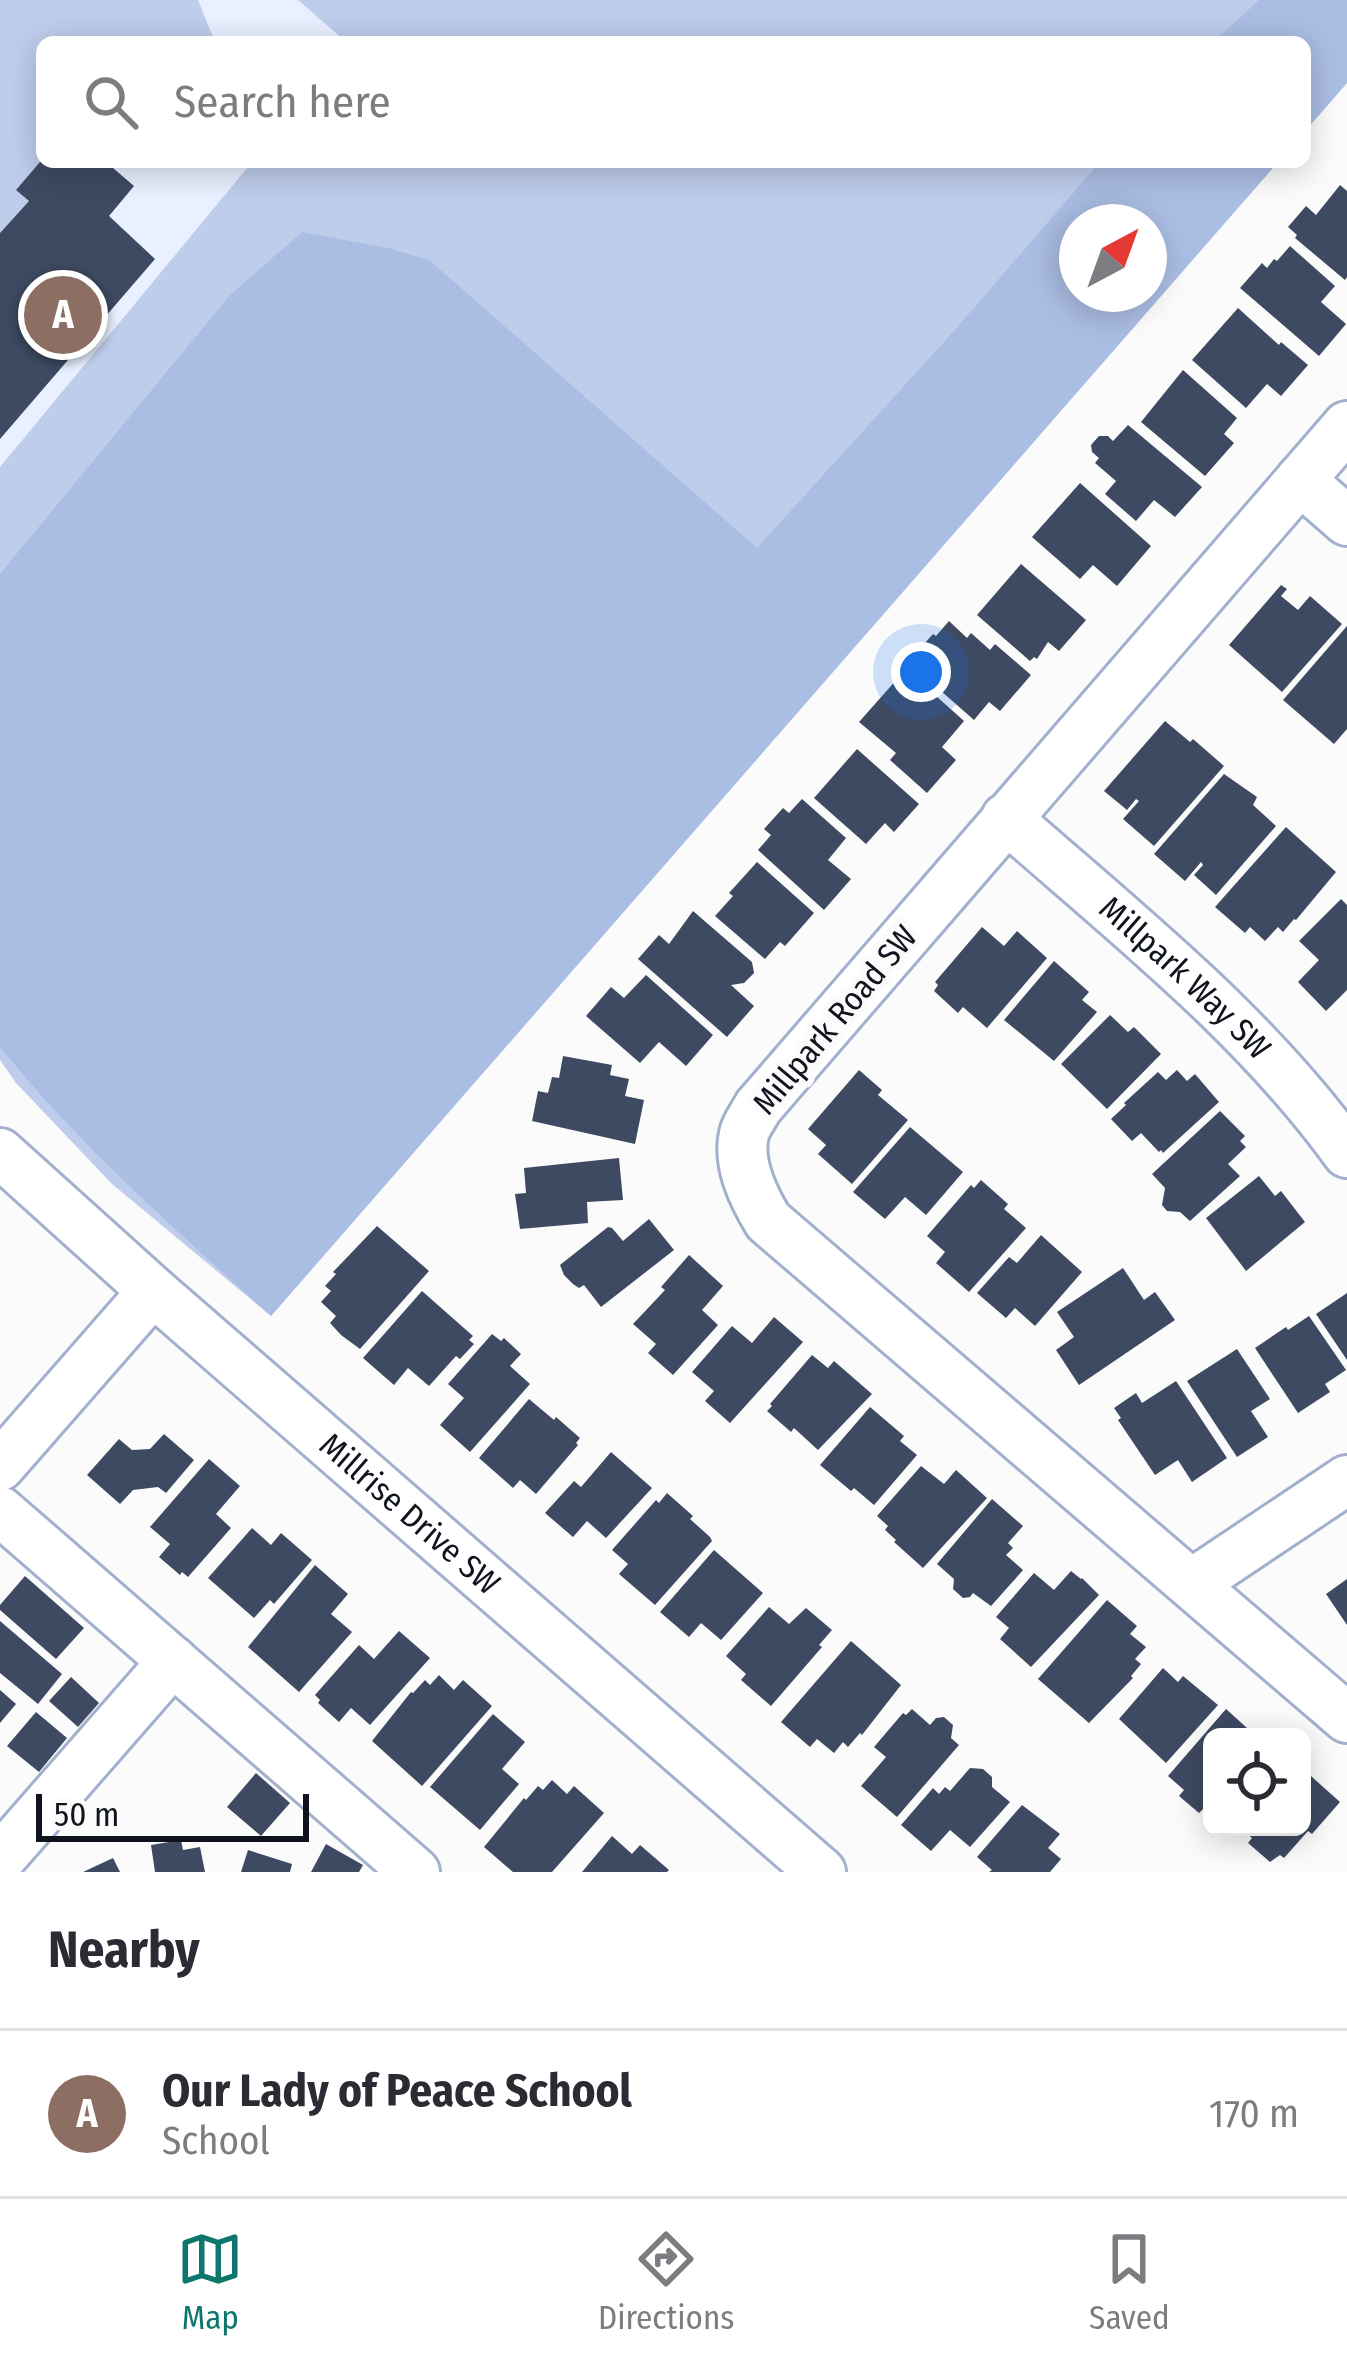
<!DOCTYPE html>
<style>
:root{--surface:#fff;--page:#f2f2f3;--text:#2b2b33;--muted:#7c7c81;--line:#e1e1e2;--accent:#0f766e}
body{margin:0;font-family:"Fira Sans Condensed",sans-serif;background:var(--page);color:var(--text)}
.controls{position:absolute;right:36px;bottom:36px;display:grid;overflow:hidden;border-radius:18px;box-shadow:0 6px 30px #0003}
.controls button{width:108px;height:108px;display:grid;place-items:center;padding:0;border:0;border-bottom:3px solid var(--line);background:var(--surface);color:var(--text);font:60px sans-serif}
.compass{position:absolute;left:1059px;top:204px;width:108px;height:108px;border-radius:50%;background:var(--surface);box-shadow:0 6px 30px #0003;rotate:41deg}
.scale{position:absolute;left:36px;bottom:30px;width:273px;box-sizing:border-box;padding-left:12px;border:6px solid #0f131d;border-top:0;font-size:33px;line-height:42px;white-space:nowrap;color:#0f131d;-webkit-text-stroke:9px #fbfbfb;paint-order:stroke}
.you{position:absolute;left:921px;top:672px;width:42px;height:42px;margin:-30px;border:9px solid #fff;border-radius:50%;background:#1a73e8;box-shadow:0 0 0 18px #1a73e833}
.badge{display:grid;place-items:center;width:78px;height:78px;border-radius:50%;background:var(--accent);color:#fff;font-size:39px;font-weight:700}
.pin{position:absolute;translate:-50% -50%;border:6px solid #fff;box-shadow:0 3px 12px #0006}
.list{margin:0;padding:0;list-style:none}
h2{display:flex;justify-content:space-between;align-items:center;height:156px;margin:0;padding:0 48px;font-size:51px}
h2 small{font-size:39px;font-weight:400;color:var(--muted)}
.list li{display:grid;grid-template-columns:78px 1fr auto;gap:36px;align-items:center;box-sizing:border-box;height:168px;padding:0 48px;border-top:3px solid var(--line)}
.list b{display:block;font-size:45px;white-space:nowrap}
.list p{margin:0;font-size:39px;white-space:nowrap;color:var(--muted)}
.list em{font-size:39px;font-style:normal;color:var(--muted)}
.icon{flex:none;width:66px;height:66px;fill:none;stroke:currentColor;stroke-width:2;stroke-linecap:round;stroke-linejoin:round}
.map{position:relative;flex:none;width:1347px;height:1872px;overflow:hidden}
.search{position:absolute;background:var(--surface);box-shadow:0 6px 30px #0003;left:36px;right:36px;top:36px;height:132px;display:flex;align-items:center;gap:30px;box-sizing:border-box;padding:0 42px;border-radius:18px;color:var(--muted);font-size:45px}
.sheet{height:324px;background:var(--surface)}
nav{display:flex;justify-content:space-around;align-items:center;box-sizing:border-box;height:168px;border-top:3px solid var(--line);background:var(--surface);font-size:33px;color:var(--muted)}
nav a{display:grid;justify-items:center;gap:6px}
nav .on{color:var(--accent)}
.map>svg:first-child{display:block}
</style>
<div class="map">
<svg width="1347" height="1872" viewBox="0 0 1347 1872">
<rect width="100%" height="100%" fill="#fbfbfb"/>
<path fill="#e9f0ff" d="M0 0H298L346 42H42V162H252L0 467Z"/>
<g fill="#becdec" fill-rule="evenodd">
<path d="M0 0H198L215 42H42V160L17 190 29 201 0 233Z"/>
<path d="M298 0H1347V83L1305 131V42H346Z"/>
<path d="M252 162H1278L271 1316 112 1184 16 1083 0 1060V467ZM1077 222H1149V294H1077Z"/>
</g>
<g fill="#aabde3" fill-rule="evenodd">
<path d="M1259 0H1347V83L1305 131V42H1197L1221 35Z"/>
<path d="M1100 162H1278L271 1316C176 1230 80 1146 0 1047V574L230 295 302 232 388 248 429 260 757 548 953 332ZM1077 222H1149V294H1077Z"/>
</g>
<g fill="#3e4a62">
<path d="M40 162H106L134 186 109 216 155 259 0 439V233L29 201 16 190Z"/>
<path d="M1340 185 1347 191V277L1345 280 1295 238 1297 235 1288 227 1306 206 1316 215Z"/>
<path d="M1290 246 1335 286 1321 302 1346 324 1319 356 1240 288 1262 263 1267 268 1274 259 1277 261Z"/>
<path d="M1238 308 1279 345 1281 342 1308 365 1281 396 1267 384 1246 408 1192 360Z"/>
<path d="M1183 370 1237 418 1224 434 1234 443 1205 476 1141 422Z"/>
<path d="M1128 425 1202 487 1175 517 1154 500 1136 521 1105 494 1116 481 1095 463 1099 458 1092 452 1091 445 1099 436H1108L1113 441Z"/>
<path d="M1080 483 1151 546 1117 586 1093 565 1080 579 1032 537Z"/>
<path d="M1021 564 1086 620 1059 651 1048 642 1037 659 1034 657 1030 661 977 615Z"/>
<path d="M1281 585 1287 589 1281 596 1298 610 1310 596 1342 624 1282 692 1229 645Z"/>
<path d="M949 621 967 638 971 633 990 650 995 644 1031 675 1000 711 989 702 974 720 908 662 933 634 936 636Z"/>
<path d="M1347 626V729L1334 744 1283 700Z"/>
<path d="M906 669 964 721 942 747 956 760 927 793 890 760 896 753 859 722Z"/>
<path d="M1165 721 1190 742 1193 739 1224 766 1154 846 1123 819 1139 801 1136 799 1127 810 1104 791Z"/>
<path d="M857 749 919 804 894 832 885 823 866 844 814 798Z"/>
<path d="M1224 774 1257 797 1253 805 1276 826 1216 895 1194 875 1203 865 1201 862 1185 881 1154 854Z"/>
<path d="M802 799 846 838 828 860 851 879 824 910 758 850 771 835 764 829 783 808 789 813Z"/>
<path d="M1286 827 1336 872 1296 920 1294 919 1283 932 1278 927 1265 941 1250 927 1245 933 1215 907Z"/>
<path d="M757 862 814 913 785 946 780 942 765 959 715 916 733 896 729 893Z"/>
<path d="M1341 899 1347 905V990L1326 1011 1298 982 1319 960 1299 941Z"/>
<path d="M693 911 752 962 754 973 744 983 731 985 754 1006 727 1037 638 959 659 935 669 944Z"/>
<path d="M982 927 1004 946 1017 931 1047 958 987 1028 963 1007 958 1013 934 991 938 985 935 982Z"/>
<path d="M1054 961 1089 992 1082 1000 1097 1012 1054 1061 1004 1020Z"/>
<path d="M646 975 713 1035 686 1066 659 1042 640 1063 586 1016 611 987 624 998Z"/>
<path d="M1110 1015 1128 1032 1134 1027 1161 1054 1107 1109 1061 1064Z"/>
<path d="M563 1056 612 1065 610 1075 629 1079 625 1096 644 1100 635 1144 532 1121 538 1091 548 1093 552 1077 559 1078Z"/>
<path d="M859 1070 882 1090 878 1095 908 1120 852 1184 818 1154 826 1145 808 1129Z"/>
<path d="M1177 1070 1187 1081 1195 1074 1219 1102 1163 1153 1161 1150 1159 1152 1141 1133 1132 1141 1111 1119 1126 1105 1124 1103 1158 1072 1166 1080Z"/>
<path d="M1220 1111 1245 1136 1240 1141 1246 1147 1228 1164 1240 1176 1190 1221 1180 1212 1167 1211 1162 1205 1165 1188 1152 1174Z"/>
<path d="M910 1127 963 1172 926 1215 905 1197 885 1219 853 1192Z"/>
<path d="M619 1158 623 1200 587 1202 588 1223 520 1229 515 1194 526 1193 524 1168Z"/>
<path d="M1259 1176 1275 1196 1281 1191 1305 1222 1246 1271 1206 1218Z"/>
<path d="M981 1180 1008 1204 1004 1209 1026 1228 969 1292 936 1263 945 1252 927 1236 971 1185 974 1188Z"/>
<path d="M649 1219 674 1250 601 1307 584 1285 579 1288 573 1284 564 1275 560 1265 608 1227 612 1228 623 1241Z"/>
<path d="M377 1226 429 1271 360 1349 341 1335 330 1323 336 1316 321 1302 331 1291 325 1286 336 1274 333 1272Z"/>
<path d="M1041 1235 1082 1272 1035 1326 1015 1308 1006 1318 977 1293 1009 1257 1017 1263Z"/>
<path d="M689 1255 723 1286 702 1310 718 1325 673 1375 648 1353 656 1344 633 1324 665 1290 661 1287Z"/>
<path d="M1123 1268 1144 1300 1155 1292 1175 1320 1079 1385 1056 1350 1074 1337 1057 1312Z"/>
<path d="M422 1291 473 1336 469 1340 474 1344 460 1359 456 1356 429 1386 408 1368 394 1385 363 1358Z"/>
<path d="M1347 1293V1360L1316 1314Z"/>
<path d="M1309 1316 1346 1370 1325 1384 1330 1392 1298 1413 1255 1348 1286 1327 1288 1330Z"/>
<path d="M774 1317 803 1342 730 1423 705 1401 714 1391 692 1372 732 1326 752 1343Z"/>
<path d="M492 1334 501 1341 504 1338 521 1354 510 1366 530 1384 470 1452 440 1425 464 1398 448 1384Z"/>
<path d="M1237 1349 1270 1399 1251 1411 1268 1437 1237 1457 1187 1381Z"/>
<path d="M812 1355 828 1368 834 1361 872 1394 818 1450 794 1428 791 1432 767 1411 772 1406 770 1404Z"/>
<path d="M1176 1381 1227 1458 1192 1482 1178 1460 1155 1475 1118 1420 1121 1418 1114 1408 1136 1393 1142 1403Z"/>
<path d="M529 1399 554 1420 556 1417 580 1438 576 1443 578 1445 536 1494 520 1480 513 1488 479 1458Z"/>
<path d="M870 1407 904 1436 900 1441 917 1455 874 1505 854 1488 851 1491 820 1465Z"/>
<path d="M164 1434 194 1460 166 1493 158 1487 133 1490 120 1504 87 1475 119 1439 132 1450 150 1449Z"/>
<path d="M611 1452 652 1488 606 1538 587 1521 573 1537 545 1513 574 1481 581 1487Z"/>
<path d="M209 1459 240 1486 216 1514 231 1528 188 1577 182 1572 180 1575 159 1557 170 1544 150 1527Z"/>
<path d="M921 1466 944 1484 956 1470 987 1498 923 1568 894 1542 896 1540 885 1530 888 1526 877 1516Z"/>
<path d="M667 1493 693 1516 690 1519 710 1537 712 1541 655 1605 619 1574 628 1564 612 1550 656 1500 659 1503Z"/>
<path d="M992 1499 1023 1526 1008 1543 1013 1548 1006 1555 1023 1570 991 1606 973 1593 970 1597 963 1598 953 1589 954 1579 937 1564Z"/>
<path d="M252 1528 271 1545 281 1533 312 1560 274 1604 270 1600 254 1618 208 1578Z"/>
<path d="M714 1550 763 1593 721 1640 701 1623 689 1637 660 1612Z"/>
<path d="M315 1565 348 1594 331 1614 352 1632 299 1692 248 1647Z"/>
<path d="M1071 1571 1081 1579 1082 1578 1099 1595 1031 1667 1000 1639 1009 1628 996 1617 1034 1573 1054 1590Z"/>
<path d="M25 1576 84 1628 56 1659 0 1610V1605Z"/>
<path d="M1347 1579V1625L1326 1594Z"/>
<path d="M1107 1600 1137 1626 1130 1634 1146 1647 1135 1659 1141 1664 1131 1676 1133 1678 1089 1723 1038 1679Z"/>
<path d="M769 1607 789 1624 806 1608 832 1630 819 1645 822 1647 771 1706 741 1680 746 1674 726 1656Z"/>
<path d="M0 1621 62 1674 38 1704 0 1673Z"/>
<path d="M399 1631 430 1658 370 1725 351 1708 339 1722 318 1703 320 1700 315 1695 359 1645 374 1659Z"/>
<path d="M851 1641 901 1685 862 1735 860 1733 848 1747 843 1742 834 1753 817 1739 810 1747 781 1722Z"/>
<path d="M1163 1668 1178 1682 1183 1676 1218 1705 1166 1763 1119 1719Z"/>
<path d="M439 1675 454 1690 463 1680 492 1706 422 1786 372 1741 411 1692 413 1693 425 1680 430 1685Z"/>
<path d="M71 1677 99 1703 78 1727 49 1701Z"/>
<path d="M0 1690 16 1704 0 1723Z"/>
<path d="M912 1709 930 1725 936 1718 944 1717 953 1725 951 1738 959 1745 897 1817 861 1786 886 1757 874 1747 903 1713 906 1715Z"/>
<path d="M1226 1709 1257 1737H1212V1814L1204 1808 1199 1813 1179 1796 1184 1790 1168 1776Z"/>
<path d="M36 1712 67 1738 39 1772 7 1746Z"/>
<path d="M493 1714 525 1742 502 1769 519 1784 480 1830 430 1787Z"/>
<path d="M970 1768 983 1769 992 1777V1787L1010 1802 970 1847 950 1830 931 1851 901 1825 933 1788 939 1794 945 1787 950 1791Z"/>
<path d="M1302 1768 1340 1802 1312 1834 1308 1831 1284 1858 1280 1855 1270 1862 1248 1843 1252 1838 1239 1827H1302Z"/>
<path d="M256 1773 290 1803 261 1836 227 1807Z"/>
<path d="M552 1780 567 1794 574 1786 604 1813 552 1872H513L484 1847 524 1798 526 1800 538 1786 543 1790Z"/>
<path d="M1022 1805 1060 1834 1048 1848 1061 1859 1050 1872H989L992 1870 977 1857Z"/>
<path d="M612 1836 632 1854 640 1845 669 1870 667 1872H582Z"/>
<path d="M181 1840 183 1850 200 1847 205 1872H155L151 1845Z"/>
<path d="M326 1844 363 1865 359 1872H311Z"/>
<path d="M248 1850 292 1864 290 1872H241Z"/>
<path d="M113 1858 120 1872H83Z"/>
</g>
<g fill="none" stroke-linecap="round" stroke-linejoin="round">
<defs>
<g id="minor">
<path d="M1347 426 758 1107C754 1115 746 1125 744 1134 737 1164 753 1196 768 1221L1347 1718"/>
<path d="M1300 480 1347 521"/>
<path id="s1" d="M1006 818C1125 923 1253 1023 1347 1153"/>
<path id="s2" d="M0 1153 153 1291 821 1872"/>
<path d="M0 1466 153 1291"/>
<path d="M0 1511 415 1872"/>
<path d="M1193 1583 1347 1480"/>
<path d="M0 1859 173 1661"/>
</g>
</defs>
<use href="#minor" stroke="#a2b0cd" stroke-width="54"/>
<use href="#minor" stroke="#fff" stroke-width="48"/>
</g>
<g text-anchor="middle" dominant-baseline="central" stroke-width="12" stroke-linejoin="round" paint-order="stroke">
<g font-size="33" fill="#0f131d" stroke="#fbfbfb">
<text stroke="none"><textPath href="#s1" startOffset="240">Millpark Way SW</textPath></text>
<text transform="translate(835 1020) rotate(-50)">Millpark Road SW</text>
<text stroke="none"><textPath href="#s2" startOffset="546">Millrise Drive SW</textPath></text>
</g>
</g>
</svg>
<div class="controls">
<button><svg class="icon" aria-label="locate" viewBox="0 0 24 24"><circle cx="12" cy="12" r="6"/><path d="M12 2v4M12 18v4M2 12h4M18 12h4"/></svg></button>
</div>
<svg class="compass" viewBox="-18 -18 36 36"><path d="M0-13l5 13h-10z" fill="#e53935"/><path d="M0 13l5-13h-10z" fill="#7c7c81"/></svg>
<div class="scale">50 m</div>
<div class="you"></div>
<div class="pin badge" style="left:63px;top:315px;background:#8d6e63">A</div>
<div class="search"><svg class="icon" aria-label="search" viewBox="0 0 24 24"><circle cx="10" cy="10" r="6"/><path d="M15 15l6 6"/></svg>Search here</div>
</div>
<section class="sheet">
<h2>Nearby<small></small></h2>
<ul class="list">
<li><span class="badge" style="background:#8d6e63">A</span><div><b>Our Lady of Peace School</b><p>School</p></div><em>170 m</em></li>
</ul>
</section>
<nav>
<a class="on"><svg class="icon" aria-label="map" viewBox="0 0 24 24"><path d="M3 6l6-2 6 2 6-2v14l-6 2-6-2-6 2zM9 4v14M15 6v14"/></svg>Map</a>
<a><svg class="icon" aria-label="directions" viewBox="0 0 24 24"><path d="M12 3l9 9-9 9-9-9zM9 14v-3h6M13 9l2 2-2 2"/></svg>Directions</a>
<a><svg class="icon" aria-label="saved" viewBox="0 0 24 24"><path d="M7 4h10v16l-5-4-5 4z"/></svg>Saved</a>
</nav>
